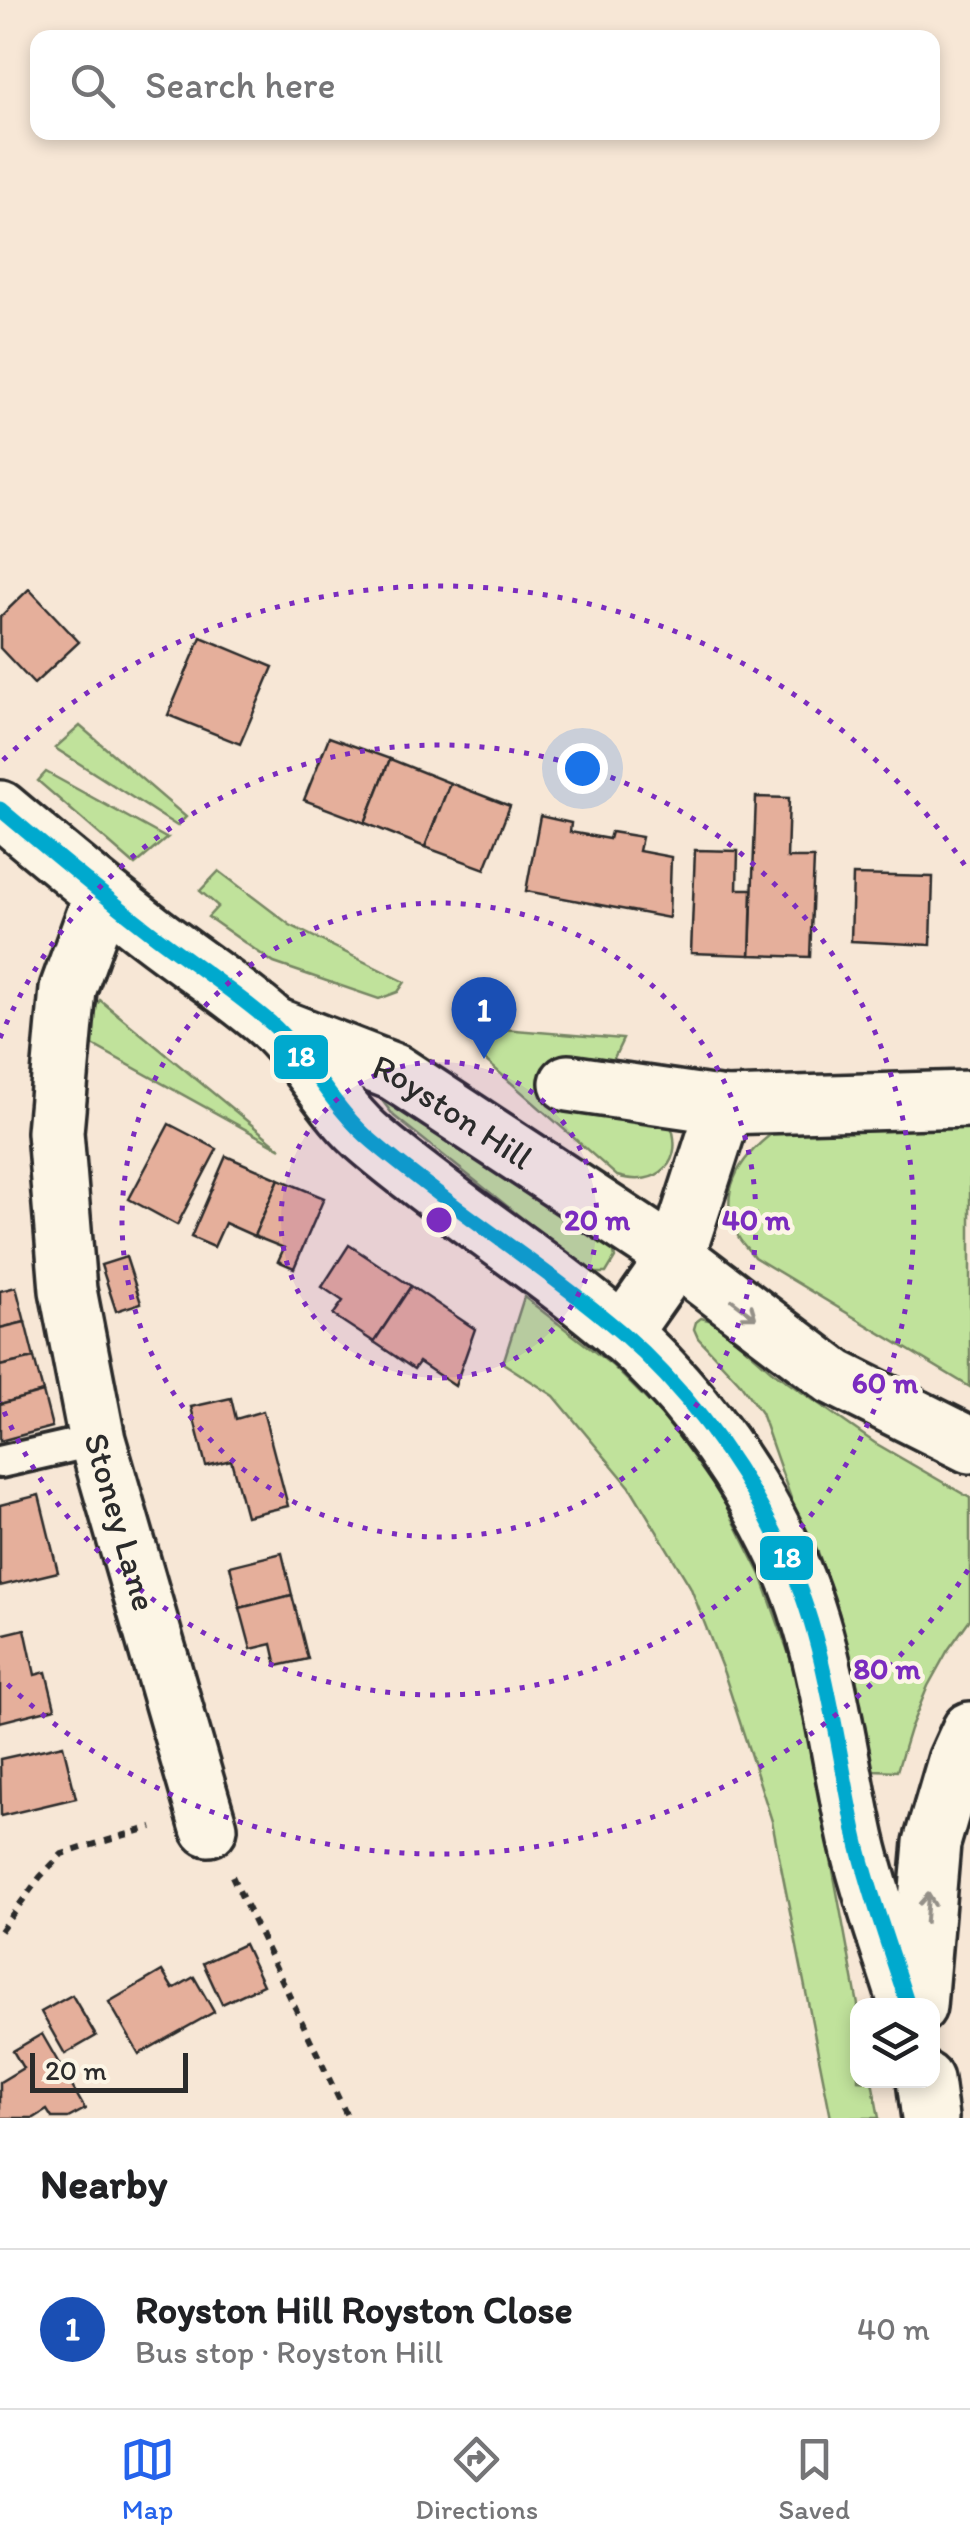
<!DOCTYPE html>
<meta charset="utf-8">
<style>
:root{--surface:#fff;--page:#f2f2f2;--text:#202124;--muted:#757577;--line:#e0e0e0;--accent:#2563eb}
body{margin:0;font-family:Itim,sans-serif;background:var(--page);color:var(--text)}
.controls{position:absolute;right:30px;bottom:30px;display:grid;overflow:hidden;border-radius:20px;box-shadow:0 5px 15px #0003}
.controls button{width:90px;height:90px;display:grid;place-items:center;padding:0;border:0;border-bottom:2px solid var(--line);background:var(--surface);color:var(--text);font:50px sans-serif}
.scale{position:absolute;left:30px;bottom:25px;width:158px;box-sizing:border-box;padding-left:10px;border:5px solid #2b2b2b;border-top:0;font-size:28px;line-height:35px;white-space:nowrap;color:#2b2b2b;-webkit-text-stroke:8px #fcf5e5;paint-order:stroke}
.you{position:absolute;left:582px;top:768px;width:35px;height:35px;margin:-25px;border:8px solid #fff;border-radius:50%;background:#1a73e8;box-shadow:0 0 0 15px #1a73e833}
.badge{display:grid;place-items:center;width:65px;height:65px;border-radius:50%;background:var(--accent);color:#fff;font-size:32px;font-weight:700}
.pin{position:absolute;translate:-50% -82px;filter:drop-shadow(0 2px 5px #0008)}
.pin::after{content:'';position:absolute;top:52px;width:35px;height:30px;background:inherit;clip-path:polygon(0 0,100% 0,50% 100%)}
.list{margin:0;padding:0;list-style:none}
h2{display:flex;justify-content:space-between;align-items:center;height:130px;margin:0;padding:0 40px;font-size:42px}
h2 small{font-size:32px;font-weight:400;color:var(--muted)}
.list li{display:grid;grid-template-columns:65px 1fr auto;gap:30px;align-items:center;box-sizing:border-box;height:160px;padding:0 40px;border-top:2px solid var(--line)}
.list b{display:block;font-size:38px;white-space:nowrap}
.list p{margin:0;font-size:32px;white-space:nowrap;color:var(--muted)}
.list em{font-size:32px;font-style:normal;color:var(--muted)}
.icon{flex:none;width:55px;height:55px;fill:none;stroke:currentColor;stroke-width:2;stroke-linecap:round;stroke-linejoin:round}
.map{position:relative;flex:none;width:970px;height:2118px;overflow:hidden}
.search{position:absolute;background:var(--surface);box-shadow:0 5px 15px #0003;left:30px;right:30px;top:30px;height:110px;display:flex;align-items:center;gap:25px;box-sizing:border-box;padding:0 35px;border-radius:20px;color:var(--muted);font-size:38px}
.sheet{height:290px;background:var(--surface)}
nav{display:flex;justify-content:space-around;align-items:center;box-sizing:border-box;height:140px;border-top:2px solid var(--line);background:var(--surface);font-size:28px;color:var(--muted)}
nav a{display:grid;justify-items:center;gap:5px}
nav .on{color:var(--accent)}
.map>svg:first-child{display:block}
</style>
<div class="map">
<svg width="970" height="2118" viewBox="0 0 970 2118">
<rect width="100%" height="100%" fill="#f7e7d6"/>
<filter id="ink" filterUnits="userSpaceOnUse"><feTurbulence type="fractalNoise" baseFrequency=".01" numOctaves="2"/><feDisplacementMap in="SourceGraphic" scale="20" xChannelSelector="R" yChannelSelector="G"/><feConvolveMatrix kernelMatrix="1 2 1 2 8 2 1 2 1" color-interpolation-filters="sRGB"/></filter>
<g filter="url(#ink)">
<g fill="#c0e29b" stroke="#768663" stroke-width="2.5">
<path d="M80 726 186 817 177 826 55 748Z"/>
<path d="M46 772 166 838H167L135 865 38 781Z"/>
<path d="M219 871 290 925 405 982 398 992 379 999 274 963 208 917 218 906 200 891Z"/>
<path d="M100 1000 281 1149 93 1045V1010Z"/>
<path d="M490 1028 623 1039 613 1060 559 1059 669 1121C687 1161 658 1189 617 1176L484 1059Z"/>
<path d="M377 1094 612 1244 615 1258 606 1273H591L394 1116Z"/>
<path d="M970 1122V1387L754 1257C750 1251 743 1245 739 1238 715 1194 739 1158 774 1132Z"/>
<path d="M524 1297 613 1366 666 1419 721 1496 761 1575 797 1677 858 2005V2080L872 2081 879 2118H831L772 1821 724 1673 690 1586 630 1487 554 1396 503 1363Z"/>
<path d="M701 1318 716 1322 773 1372 875 1443 970 1498V1619L948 1650 928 1686 910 1729 897 1771 873 1770 856 1678 839 1613 818 1552 794 1507 761 1413 739 1382 698 1338 694 1329 696 1322Z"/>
</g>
<g fill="#e5af9b" stroke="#2b2b2b" stroke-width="2.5">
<path d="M29 589 79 642 34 684 0 648V617Z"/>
<path d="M201 637 273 667 240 744 168 715Z"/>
<path d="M329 737 390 759 365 823 304 800Z"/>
<path d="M390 759 450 783 425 847 365 823Z"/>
<path d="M450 783 510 806 485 869 425 847Z"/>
<path d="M756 797 789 798 787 858H814L810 957 750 955Z"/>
<path d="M540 816 571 823 570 832 609 839 611 832 642 837 639 851 671 857 669 918 526 891Z"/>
<path d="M695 850 738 851 737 889H752L750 955 691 953Z"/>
<path d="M853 875 933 877 931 945 851 941Z"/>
<path d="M169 1124 217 1149 177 1225 129 1199Z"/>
<path d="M226 1156 279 1179 254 1236 225 1223 214 1247 191 1237Z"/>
<path d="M279 1179 324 1198 294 1268 278 1261 284 1248 254 1236Z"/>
<path d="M349 1245 411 1286 374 1342 333 1315 343 1301 322 1287Z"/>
<path d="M126 1257 141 1303 116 1311 101 1265Z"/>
<path d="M411 1286 475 1329 455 1386 419 1362 414 1369 374 1342Z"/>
<path d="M16 1287 25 1322 0 1328V1291Z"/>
<path d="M25 1322 34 1358 0 1366V1328Z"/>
<path d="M34 1358 43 1392 0 1404V1366Z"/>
<path d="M43 1392 52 1427 0 1441V1404Z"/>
<path d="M231 1398 236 1419 263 1411 288 1506 246 1516 231 1460 206 1466 191 1407Z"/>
<path d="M39 1495 58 1572 0 1586V1505Z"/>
<path d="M282 1553 292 1595 240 1608 230 1566Z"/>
<path d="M292 1595 308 1659 277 1666 272 1644 251 1649 240 1608Z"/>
<path d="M25 1629 35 1675 46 1672 55 1708 0 1722V1635Z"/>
<path d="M63 1745 76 1798 1 1816 0 1759Z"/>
<path d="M244 1944 263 1985 222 2004 203 1963Z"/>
<path d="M162 1971 173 1989 194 1977 214 2012 139 2054 109 2002Z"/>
<path d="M72 1995 96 2036 65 2054 41 2012Z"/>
<path d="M42 2034 85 2109 68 2118H52L47 2110 34 2118H0V2082L23 2068 13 2051Z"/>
</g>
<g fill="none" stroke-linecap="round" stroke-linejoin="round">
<defs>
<path id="service" d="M0 1462 97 1440"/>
<g id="minor">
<path id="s1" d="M102 895 68 989 55 1132 68 1290 97 1440 209 1828"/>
<path d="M568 1083 725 1106 970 1099"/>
<path d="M622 1334 676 1257 725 1106"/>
</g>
<g id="primary">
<path d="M0 809C50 851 100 893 152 933 191 963 234 991 271 1023 309 1058 333 1109 373 1142 453 1210 543 1265 622 1333 689 1392 742 1466 781 1545 827 1638 835 1741 857 1840 870 1896 891 1951 908 2006"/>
<path id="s2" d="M275 1026 394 1072 676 1257 834 1377 970 1445"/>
</g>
<path id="trunk" d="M918 2006 932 1843 956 1761 970 1730"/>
<path id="motorway" d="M925 2080 930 2118"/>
</defs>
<use href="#service" stroke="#2b2b2b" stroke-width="38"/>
<use href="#minor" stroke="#2b2b2b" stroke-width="62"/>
<use href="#primary" stroke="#2b2b2b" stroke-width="62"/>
<use href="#trunk" stroke="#2b2b2b" stroke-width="62"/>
<use href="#motorway" stroke="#2b2b2b" stroke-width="62"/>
<g stroke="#2b2b2b" stroke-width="6" stroke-dasharray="8 8" stroke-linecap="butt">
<path d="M232 1876 348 2118"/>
<path d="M0 1931 40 1877 62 1854 152 1827"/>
</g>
<use href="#service" stroke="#fcf5e5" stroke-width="30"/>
<use href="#minor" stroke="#fcf5e5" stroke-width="55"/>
<use href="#primary" stroke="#fcf5e5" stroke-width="55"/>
<use href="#trunk" stroke="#fcf5e5" stroke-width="55"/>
<use href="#motorway" stroke="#fcf5e5" stroke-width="55"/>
<defs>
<path id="bus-1" d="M0 809C50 851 100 893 152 933 191 963 234 991 271 1023 309 1058 333 1109 373 1142 453 1210 543 1265 622 1333 689 1392 742 1466 781 1545 827 1638 835 1741 857 1840 870 1896 891 1951 908 2006"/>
</defs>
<use href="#bus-1" stroke="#fcf5e5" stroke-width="22"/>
<use href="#bus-1" stroke="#00a9ce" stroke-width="15"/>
</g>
<defs><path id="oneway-shaft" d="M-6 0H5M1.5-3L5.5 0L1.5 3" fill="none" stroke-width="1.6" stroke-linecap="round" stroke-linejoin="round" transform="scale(2.5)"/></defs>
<g stroke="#949088">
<use href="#oneway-shaft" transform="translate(744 1309) rotate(37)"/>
<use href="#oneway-shaft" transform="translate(927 1908) rotate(-85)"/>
</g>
</g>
<circle cx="439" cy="1220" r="158" fill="#7b2cbf" fill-opacity=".12"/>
<g fill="none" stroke="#7b2cbf" stroke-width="5" stroke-dasharray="5 10">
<circle cx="439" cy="1220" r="158"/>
<circle cx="439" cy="1220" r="317"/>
<path d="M0 1038A475 475 0 1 1 0 1402"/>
<path d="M968 1570A634 634 0 0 1 3 1680M3 760A634 634 0 0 1 968 870"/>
</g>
<g text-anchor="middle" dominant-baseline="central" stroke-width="9" stroke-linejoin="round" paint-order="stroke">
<g font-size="35" fill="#2b2b2b" stroke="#fcf5e5">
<text stroke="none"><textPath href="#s2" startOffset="198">Royston Hill</textPath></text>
<text stroke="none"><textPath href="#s1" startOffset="640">Stoney Lane</textPath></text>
</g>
</g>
<circle cx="439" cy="1220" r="15" fill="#7b2cbf" stroke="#fcf5e5" stroke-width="5"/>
<g font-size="30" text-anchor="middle" font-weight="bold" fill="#7b2cbf" stroke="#fcf5e5" stroke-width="9" stroke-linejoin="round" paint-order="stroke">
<text x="597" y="1230">20 m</text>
<text x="756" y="1230">40 m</text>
<text x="885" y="1393">60 m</text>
<text x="887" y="1679">80 m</text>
</g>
<g stroke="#fcf5e5" stroke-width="4">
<rect x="272" y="1033" width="58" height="48" rx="10" fill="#00a9ce"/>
<rect x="758" y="1534" width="57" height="48" rx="10" fill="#00a9ce"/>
</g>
<g font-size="28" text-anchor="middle" font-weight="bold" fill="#fff">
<text x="301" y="1066">18</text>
<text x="787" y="1567">18</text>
</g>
</svg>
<div class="controls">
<button><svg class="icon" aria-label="layers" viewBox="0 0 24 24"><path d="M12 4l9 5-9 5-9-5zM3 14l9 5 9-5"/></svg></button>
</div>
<div class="scale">20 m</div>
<div class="you"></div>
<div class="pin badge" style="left:484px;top:1059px;background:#1a4fb4">1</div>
<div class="search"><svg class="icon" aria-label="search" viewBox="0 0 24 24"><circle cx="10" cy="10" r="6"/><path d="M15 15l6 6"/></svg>Search here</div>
</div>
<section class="sheet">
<h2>Nearby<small></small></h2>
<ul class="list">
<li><span class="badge" style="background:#1a4fb4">1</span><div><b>Royston Hill Royston Close</b><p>Bus stop · Royston Hill</p></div><em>40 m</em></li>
</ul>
</section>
<nav>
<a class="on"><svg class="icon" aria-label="map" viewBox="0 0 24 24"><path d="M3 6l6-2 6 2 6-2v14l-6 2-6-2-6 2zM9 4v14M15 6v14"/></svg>Map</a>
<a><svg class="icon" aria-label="directions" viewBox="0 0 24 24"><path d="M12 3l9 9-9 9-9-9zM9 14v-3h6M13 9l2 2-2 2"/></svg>Directions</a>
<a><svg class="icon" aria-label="saved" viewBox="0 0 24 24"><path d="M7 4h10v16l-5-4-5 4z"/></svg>Saved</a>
</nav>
